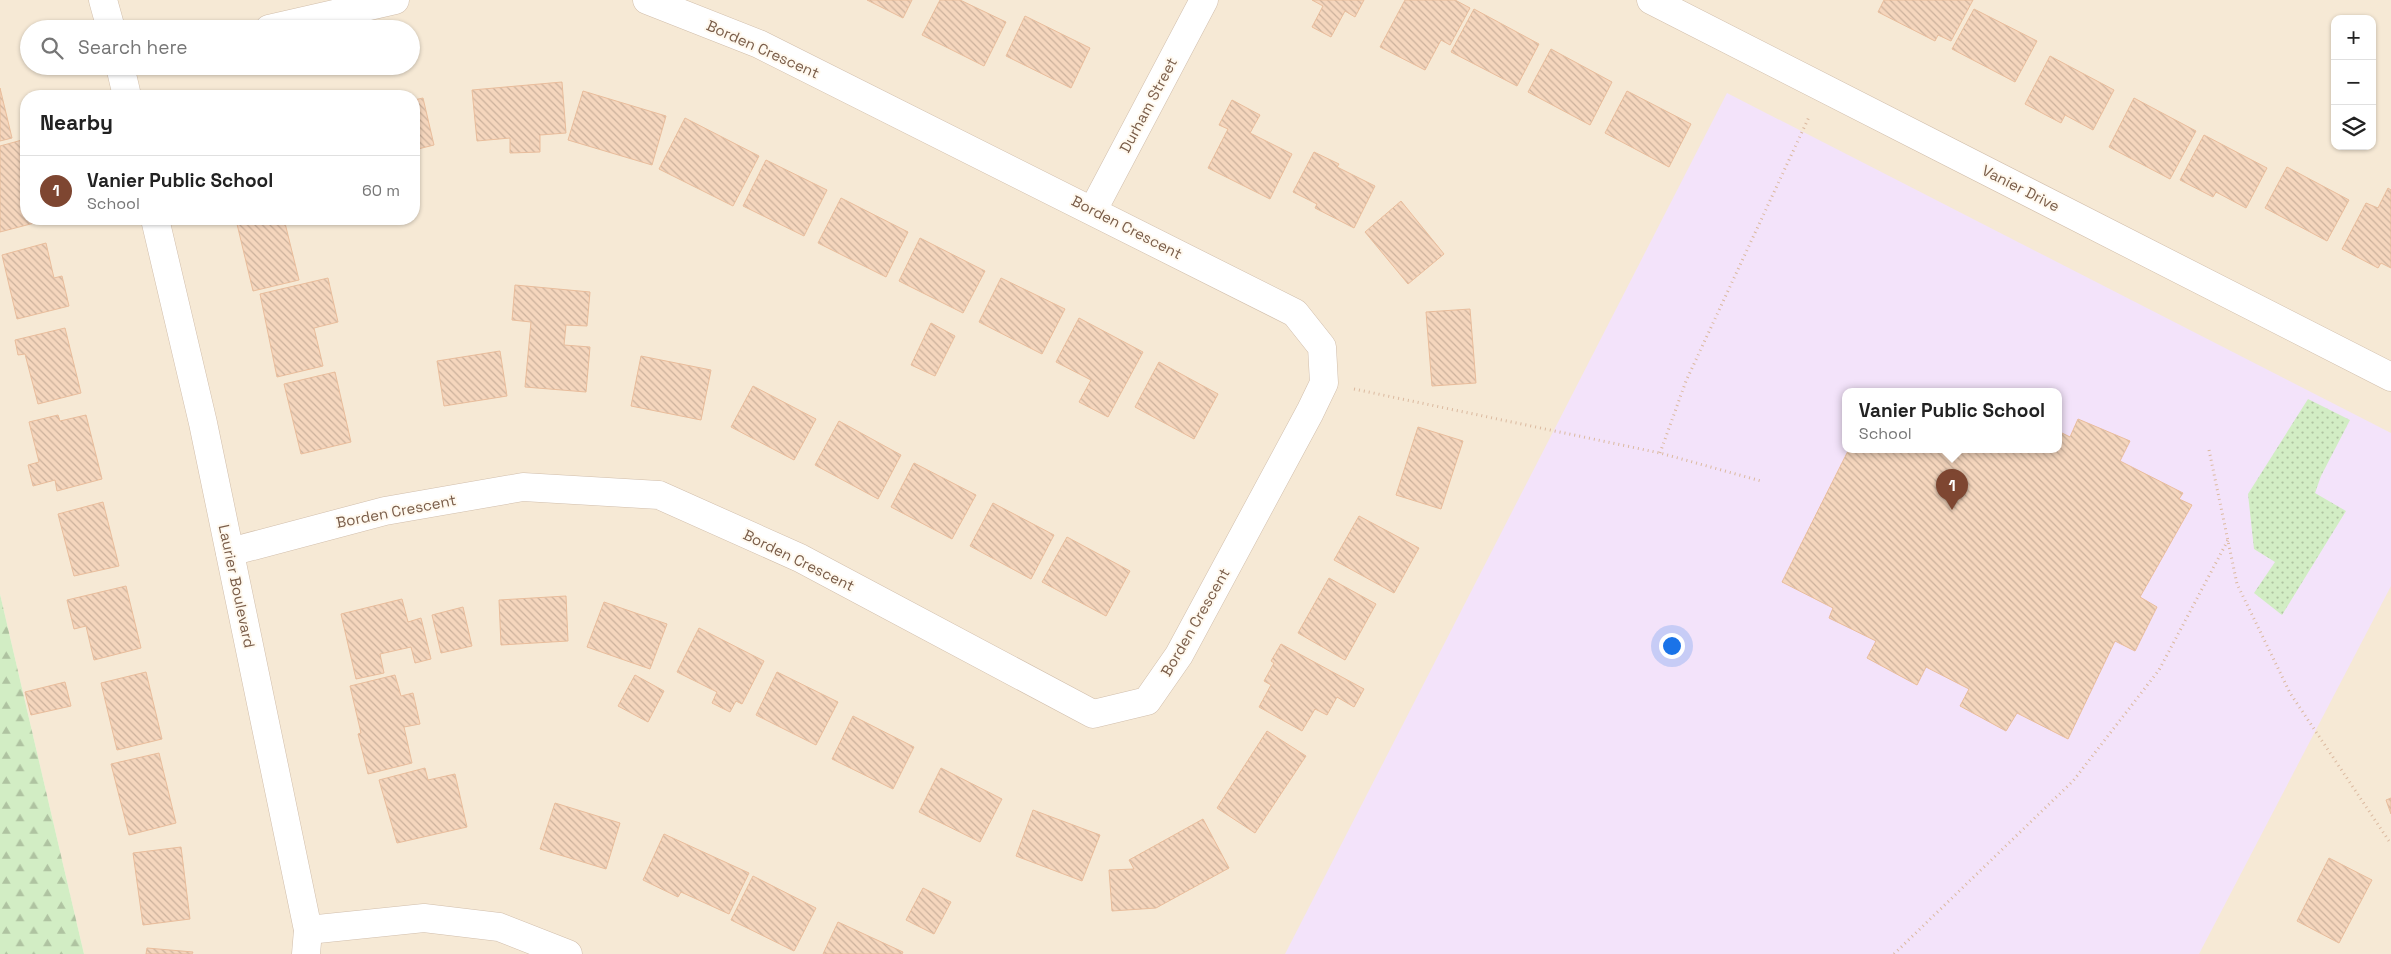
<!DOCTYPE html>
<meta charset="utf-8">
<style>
:root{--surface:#fff;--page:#f6f6f6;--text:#222;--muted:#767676;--line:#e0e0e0;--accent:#7e4631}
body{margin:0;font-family:"Space Grotesk",sans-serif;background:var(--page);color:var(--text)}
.controls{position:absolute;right:15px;top:15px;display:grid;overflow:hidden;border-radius:10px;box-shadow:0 1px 4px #0004}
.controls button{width:45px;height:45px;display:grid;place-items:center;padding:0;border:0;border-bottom:1px solid var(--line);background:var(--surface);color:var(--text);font:25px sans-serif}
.you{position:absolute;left:1671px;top:645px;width:18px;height:18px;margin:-12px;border:4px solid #fff;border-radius:50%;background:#1a73e8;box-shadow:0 0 0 8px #1a73e833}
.badge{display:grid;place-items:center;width:32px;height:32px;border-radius:50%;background:var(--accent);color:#fff;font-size:16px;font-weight:700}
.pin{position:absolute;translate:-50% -41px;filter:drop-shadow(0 1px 2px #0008)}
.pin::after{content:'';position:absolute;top:26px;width:18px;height:15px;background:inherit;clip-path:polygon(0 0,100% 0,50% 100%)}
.popup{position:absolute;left:1842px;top:388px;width:220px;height:65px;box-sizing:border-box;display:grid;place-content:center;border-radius:10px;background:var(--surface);filter:drop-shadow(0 1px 4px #0005);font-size:16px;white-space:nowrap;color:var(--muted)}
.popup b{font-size:19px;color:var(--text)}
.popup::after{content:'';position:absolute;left:50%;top:100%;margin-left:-10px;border:10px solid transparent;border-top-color:var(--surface)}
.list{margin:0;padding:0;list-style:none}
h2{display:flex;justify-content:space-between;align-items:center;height:65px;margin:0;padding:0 20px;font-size:21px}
h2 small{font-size:16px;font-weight:400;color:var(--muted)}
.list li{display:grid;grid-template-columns:32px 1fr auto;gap:15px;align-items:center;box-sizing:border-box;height:70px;padding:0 20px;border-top:1px solid var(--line)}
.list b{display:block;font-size:19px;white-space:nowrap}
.list p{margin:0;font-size:16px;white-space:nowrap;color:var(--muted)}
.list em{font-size:16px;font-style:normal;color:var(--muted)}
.icon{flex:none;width:28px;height:28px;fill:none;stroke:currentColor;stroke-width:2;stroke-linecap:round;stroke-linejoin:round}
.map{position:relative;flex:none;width:2391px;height:954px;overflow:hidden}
.search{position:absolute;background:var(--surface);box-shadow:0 1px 4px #0004;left:20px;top:20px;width:400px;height:55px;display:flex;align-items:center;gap:12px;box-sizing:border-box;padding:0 18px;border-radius:28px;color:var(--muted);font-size:19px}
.panel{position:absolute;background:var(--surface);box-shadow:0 1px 4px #0004;left:20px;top:90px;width:400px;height:135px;border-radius:20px}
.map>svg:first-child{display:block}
</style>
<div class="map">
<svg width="2391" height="954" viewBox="0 0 2391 954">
<defs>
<pattern id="forest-firs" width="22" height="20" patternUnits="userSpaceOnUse" patternTransform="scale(1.25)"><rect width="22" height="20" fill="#d2edc4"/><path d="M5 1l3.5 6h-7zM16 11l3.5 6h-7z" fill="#afc3a1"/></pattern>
<pattern id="park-dots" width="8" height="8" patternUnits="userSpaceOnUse" patternTransform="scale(1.25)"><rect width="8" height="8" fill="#d2edc4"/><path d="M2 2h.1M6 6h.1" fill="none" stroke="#afc3a1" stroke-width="1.8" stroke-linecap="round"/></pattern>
<pattern id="building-back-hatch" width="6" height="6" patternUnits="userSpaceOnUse" patternTransform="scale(1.25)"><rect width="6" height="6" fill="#f5d6bd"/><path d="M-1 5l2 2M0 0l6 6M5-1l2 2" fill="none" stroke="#cbb19c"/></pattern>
</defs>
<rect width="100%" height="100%" fill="#fef6e7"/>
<path fill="#f6e9d5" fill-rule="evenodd" d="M0 0H2391V954H84L0 594ZM2335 19H2372V146H2335ZM29 29H411V66H29ZM26 96H414V219H26ZM1846 391H2058V449H1846Z"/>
<path fill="#f3e3fa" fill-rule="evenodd" d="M1727 93 2391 433V586L2199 954H1285ZM1846 391H2058V449H1846Z"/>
<path fill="url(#forest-firs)" d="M0 594 84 954H0Z"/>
<path fill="url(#park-dots)" d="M2308 399 2350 420 2321 476 2315 493 2346 511 2282 615 2254 593 2275 562 2254 549 2248 494Z"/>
<g fill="url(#building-back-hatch)" stroke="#e9bd9c">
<path d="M867 0H912L903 18Z"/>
<path d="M940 0H960L1006 22 984 66 922 35Z"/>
<path d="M1312 0H1364L1355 17 1345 11 1331 37 1312 27 1323 6Z"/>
<path d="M1405 0H1455L1470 8 1450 45 1441 40 1425 70 1380 47Z"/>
<path d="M1884 0H1973L1951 41 1938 35 1935 41 1878 12Z"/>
<path d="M1474 9 1539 44 1517 86 1451 52Z"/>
<path d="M1974 9 2037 41 2015 82 1952 49Z"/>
<path d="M1025 16 1090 48 1071 88 1006 56Z"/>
<path d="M1551 49 1612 82 1590 125 1528 92Z"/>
<path d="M2050 56 2114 90 2093 130 2065 115 2061 123 2025 104Z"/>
<path d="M562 82 566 133 540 135V152L510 153V138L477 141 472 90Z"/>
<path d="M0 88 12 138 0 141Z"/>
<path d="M583 91 666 116 652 165 568 140Z"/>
<path d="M1627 91 1691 124 1669 167 1605 133Z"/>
<path d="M423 98 434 145 414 150V100Z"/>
<path d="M2134 98 2196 131 2170 179 2109 147Z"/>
<path d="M1232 100 1260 115 1250 133 1292 154 1270 199 1208 168 1228 129 1219 125Z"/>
<path d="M685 118 759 156 733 206 659 169Z"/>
<path d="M2204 135 2267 168 2246 208 2216 192 2213 197 2180 180Z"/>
<path d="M22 140 26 157V219H41L42 221 0 232V146Z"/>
<path d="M1314 152 1339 164 1337 167 1375 186 1354 228 1315 208 1317 204 1293 192Z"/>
<path d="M766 160 827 190 804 236 743 206Z"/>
<path d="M2287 167 2349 200 2327 241 2265 208Z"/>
<path d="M2388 188 2391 190V268L2381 263 2378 268 2342 249 2366 203 2378 208Z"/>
<path d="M841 198 908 232 886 277 818 243Z"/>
<path d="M1401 201 1444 254 1408 284 1365 232Z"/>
<path d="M261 219H284L299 280 253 291 237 224Z"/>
<path d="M920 238 985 271 963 313 899 281Z"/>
<path d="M46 243 54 278 62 276 69 306 17 319 2 255Z"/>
<path d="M328 278 338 322 314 328 323 366 277 377 260 294Z"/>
<path d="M1001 278 1065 309 1042 354 979 322Z"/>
<path d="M515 285 590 292 587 326 566 325 564 345 590 347 586 392 525 387 531 322 512 320Z"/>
<path d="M1470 309 1476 383 1432 386 1426 312Z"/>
<path d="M1079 318 1143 352 1108 417 1079 402 1091 380 1056 362Z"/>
<path d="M931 323 955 336 935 376 911 365Z"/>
<path d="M65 328 81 393 38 404 25 354 18 355 15 340Z"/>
<path d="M500 351 507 396 444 406 437 361Z"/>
<path d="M641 356 711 370 701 420 631 406Z"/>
<path d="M1159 362 1218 394 1194 439 1135 407Z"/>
<path d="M335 372 351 442 301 454 284 384Z"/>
<path d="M753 386 816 419 794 460 731 427Z"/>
<path d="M58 415 60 421 86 415 102 479 57 491 55 480 33 486 28 465 39 462 29 422Z"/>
<path d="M2078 419 2130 441 2120 461 2183 493 2179 499 2192 505 2140 597 2157 607 2135 651 2115 641 2068 739 2017 713 2006 731 1960 706 1969 689 1926 667 1917 685 1867 658 1876 641 1829 618 1833 608 1782 582 1849 449H2058V431L2070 437Z"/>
<path d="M839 421 901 455 878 499 815 465Z"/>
<path d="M1418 427 1463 441 1441 509 1396 495Z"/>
<path d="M914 463 976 495 952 539 891 507Z"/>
<path d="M103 502 119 566 74 576 58 514Z"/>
<path d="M993 503 1054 535 1031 579 970 546Z"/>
<path d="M1359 516 1419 548 1394 593 1334 560Z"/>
<path d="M1067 537 1130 571 1106 616 1042 582Z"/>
<path d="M1329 578 1376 604 1345 660 1298 633Z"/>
<path d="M126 586 141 648 94 660 86 626 74 629 67 600Z"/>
<path d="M566 596 568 641 501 645 499 600Z"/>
<path d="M402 599 408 622 421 618 431 659 415 663 411 647 380 654 384 673 356 679 341 614Z"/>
<path d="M604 602 667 624 650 669 587 647Z"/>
<path d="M463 607 472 646 441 653 432 615Z"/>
<path d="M699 628 764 661 742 704 736 701 730 712 712 703 717 692 677 672Z"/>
<path d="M1281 644 1364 689 1354 707 1337 697 1327 715 1315 709 1302 731 1259 707 1271 685 1264 681 1274 663 1271 661Z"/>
<path d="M146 672 162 739 117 750 101 683Z"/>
<path d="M777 672 838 702 816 745 756 715Z"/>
<path d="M395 675 401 696 413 693 420 724 404 727 412 763 368 774 358 734 361 733 350 686Z"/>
<path d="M635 675 664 691 648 722 618 706Z"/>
<path d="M65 682 71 706 31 715 25 692Z"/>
<path d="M853 716 914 747 893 789 832 759Z"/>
<path d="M1267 731 1306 756 1255 833 1217 808Z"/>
<path d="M159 753 176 823 129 835 111 764Z"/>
<path d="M425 768 428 780 455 774 467 827 397 843 379 780Z"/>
<path d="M941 768 1002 799 980 842 919 812Z"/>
<path d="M2391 798V814L2386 800Z"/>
<path d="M555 803 620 823 606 869 540 849Z"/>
<path d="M1033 810 1100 835 1082 881 1016 856Z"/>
<path d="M1203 819 1229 868 1156 908 1112 911 1109 870 1134 869 1129 860Z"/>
<path d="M664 834 749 873 729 914 681 892 678 897 643 880Z"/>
<path d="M181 847 190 919 143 925 133 853Z"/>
<path d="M2329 858 2372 880 2339 943 2297 921Z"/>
<path d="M753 876 816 908 794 951 731 920Z"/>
<path d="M923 888 951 902 934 934 906 920Z"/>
<path d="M838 922 903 952 902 954H823Z"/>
<path d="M147 948 193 952 192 954H146Z"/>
</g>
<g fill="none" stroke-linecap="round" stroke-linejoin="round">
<defs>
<g id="minor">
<path d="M103 0 111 29"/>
<path d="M1651 0 2391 377"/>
<path d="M269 29 395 0"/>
<path d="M120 66 127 96"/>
<path d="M1093 210 1204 0"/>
<path d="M155 219 203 423 308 930 306 954"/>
<path d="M230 552 385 511 523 487 659 495 800 558 1093 714 1147 701 1179 655 1310 412 1324 383 1322 347 1295 313 759 44 647 0"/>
<path d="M308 930 424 918 499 927 568 954"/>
</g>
</defs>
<use href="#minor" stroke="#d1beab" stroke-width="29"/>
<g stroke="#dbb99f" stroke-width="3" stroke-dasharray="1 4" stroke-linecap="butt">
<path d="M1354 389 1660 453 1761 481"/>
<path d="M2209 450 2237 584 2290 693 2391 844"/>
<path d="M1660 453 1686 381 1809 117"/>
<path d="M1894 954 2073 781 2159 670 2228 540"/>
</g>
<use href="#minor" stroke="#fff" stroke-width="28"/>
</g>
<g text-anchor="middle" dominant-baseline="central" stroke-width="4" stroke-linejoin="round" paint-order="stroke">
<g font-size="15" fill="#7a5d49" stroke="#fff9ef">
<text transform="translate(763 49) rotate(24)">Borden Crescent</text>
<text transform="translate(1148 105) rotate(-62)">Durham Street</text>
<text transform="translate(2021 188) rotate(27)">Vanier Drive</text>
<text transform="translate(1127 227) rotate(27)">Borden Crescent</text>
<text transform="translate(396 511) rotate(-11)">Borden Crescent</text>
<text transform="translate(799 560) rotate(26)">Borden Crescent</text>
<text transform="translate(237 586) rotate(78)">Laurier Boulevard</text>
<text transform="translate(1195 622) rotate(-60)">Borden Crescent</text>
</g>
</g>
</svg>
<div class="controls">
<button>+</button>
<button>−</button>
<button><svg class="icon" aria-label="layers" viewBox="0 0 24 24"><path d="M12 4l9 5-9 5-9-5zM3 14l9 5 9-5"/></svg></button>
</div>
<div class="you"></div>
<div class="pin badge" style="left:1952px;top:510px">1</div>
<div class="popup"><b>Vanier Public School</b>School</div>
<div class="search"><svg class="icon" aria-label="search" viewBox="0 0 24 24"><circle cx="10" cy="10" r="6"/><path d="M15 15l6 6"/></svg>Search here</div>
<section class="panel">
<h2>Nearby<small></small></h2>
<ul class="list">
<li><span class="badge">1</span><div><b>Vanier Public School</b><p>School</p></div><em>60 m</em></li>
</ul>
</section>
</div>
